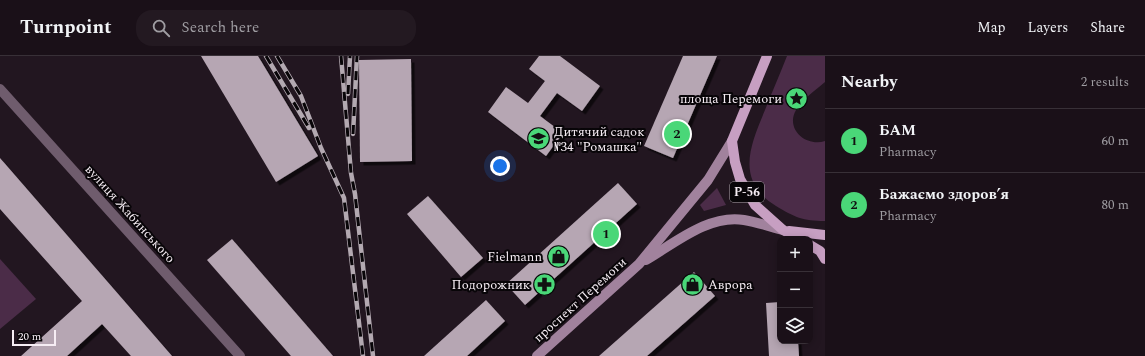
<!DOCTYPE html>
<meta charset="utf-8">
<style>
:root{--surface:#1a1018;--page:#231921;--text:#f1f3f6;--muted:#9f9da2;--line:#383037;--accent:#4ad778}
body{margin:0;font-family:Spectral,serif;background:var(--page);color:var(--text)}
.controls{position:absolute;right:12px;bottom:12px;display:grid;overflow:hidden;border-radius:8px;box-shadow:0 2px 10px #0003}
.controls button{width:36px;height:36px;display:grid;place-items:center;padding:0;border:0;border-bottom:1px solid var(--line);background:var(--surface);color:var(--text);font:20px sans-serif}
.scale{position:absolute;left:12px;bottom:10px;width:44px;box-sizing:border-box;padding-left:4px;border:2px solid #f6edf4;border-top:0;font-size:11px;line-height:14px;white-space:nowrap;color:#f6edf4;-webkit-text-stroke:3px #080508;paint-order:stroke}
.you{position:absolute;left:500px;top:110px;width:14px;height:14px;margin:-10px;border:3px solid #fff;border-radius:50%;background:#1a73e8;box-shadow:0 0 0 6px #1a73e833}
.badge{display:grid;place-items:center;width:26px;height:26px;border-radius:50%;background:var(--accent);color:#111;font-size:13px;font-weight:700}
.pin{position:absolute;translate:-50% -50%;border:2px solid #fff;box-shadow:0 1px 4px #0006}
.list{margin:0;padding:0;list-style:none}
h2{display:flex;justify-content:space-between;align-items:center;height:52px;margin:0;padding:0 16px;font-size:17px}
h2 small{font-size:13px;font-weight:400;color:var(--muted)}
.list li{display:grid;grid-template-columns:26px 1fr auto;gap:12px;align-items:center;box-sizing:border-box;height:64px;padding:0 16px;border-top:1px solid var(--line)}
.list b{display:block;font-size:15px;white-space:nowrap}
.list p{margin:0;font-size:13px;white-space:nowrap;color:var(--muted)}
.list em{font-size:13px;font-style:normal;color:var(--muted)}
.icon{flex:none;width:22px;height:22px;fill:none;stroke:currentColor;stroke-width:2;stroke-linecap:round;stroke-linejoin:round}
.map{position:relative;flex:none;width:825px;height:300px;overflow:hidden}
header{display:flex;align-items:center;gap:24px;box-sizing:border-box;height:56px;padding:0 20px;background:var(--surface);border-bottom:1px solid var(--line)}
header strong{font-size:19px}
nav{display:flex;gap:22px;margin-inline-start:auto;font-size:14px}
.search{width:280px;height:36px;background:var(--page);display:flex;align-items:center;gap:10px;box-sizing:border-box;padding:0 14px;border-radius:16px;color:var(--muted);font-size:15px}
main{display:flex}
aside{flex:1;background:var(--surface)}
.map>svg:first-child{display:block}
</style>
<header>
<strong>Turnpoint</strong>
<div class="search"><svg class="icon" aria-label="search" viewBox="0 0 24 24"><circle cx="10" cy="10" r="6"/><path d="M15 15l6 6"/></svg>Search here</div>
<nav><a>Map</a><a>Layers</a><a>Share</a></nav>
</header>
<main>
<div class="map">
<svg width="825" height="300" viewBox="0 0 825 300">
<defs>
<filter id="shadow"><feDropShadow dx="3.5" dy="3.5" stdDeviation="0" flood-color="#0009"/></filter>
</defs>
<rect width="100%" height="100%" fill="#221620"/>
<g fill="#4b2c48">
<path d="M787 0H825V26C816 34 802 43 796 54 785 73 806 91 825 85V165C803 165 794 161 776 150 735 125 750 90 765 54 772 36 780 18 787 0Z"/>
<path d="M717 132 726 149 704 155 700 149Z"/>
<path d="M0 203 36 243 0 273Z"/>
</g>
<g fill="#b6a6b3" filter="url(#shadow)">
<path d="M201 0H258L318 100 276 126Z"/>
<path d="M539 0H560L600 30 582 55 557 37 540 60 563 77 546 100 488 56 506 31 528 47 545 25 529 13Z"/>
<path d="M683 0H717L673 102 644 90Z"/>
<path d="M411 3 412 105 360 106 359 4Z"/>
<path d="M0 102 172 300H131L102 268 67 300H21L82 245 0 153Z"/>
<path d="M618 127 637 148 525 249 506 228Z"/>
<path d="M428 140 483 202 461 221 407 158Z"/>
<path d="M232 183 333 300H291L207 204Z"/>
<path d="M694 216 715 240 647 300H599Z"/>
<path d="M486 244 505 265 467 300H424Z"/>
<path d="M780 246V285H798L799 300H769L766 247Z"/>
</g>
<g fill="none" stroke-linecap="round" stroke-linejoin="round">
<path stroke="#6f5c6d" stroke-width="10" d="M0 33 240 300"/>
<g stroke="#a1829d" stroke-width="10">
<path d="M646 204C675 187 709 158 744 164 757 166 771 171 783 174"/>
<path d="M537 300 639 208 708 124 732 85"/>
</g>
<g stroke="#c79fc2" stroke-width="10">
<path d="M767 0 732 85 735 106 740 123 755 149 783 174 799 183"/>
<path d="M789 175 825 179"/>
<path d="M810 189 820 195 825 203"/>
</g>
<defs>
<g id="rail">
<path d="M266 0 309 72"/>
<path d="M277 0 301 40 321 92 344 142 363 300"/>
<path d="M341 0 351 117 355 138 373 300"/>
<path d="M348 38 350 0"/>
<path d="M353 78 357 0"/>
</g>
</defs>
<use href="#rail" stroke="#b3a9b1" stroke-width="4.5"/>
<use href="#rail" stroke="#080508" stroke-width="3" stroke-dasharray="9" stroke-linecap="butt"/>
</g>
<defs>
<symbol id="sight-disc" viewBox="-11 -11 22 22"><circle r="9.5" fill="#4ad778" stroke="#080508"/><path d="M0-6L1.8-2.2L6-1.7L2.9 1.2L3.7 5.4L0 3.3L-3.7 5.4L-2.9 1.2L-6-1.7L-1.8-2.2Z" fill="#111"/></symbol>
<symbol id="school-disc" viewBox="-11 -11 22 22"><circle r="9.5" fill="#4ad778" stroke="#080508"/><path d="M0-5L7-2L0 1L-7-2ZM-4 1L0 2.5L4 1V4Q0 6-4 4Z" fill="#111"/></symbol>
<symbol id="shop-disc" viewBox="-11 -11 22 22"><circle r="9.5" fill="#4ad778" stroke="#080508"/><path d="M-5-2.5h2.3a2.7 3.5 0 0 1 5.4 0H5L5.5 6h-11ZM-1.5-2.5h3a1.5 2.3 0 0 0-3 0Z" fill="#111"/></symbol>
<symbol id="pharmacy-disc" viewBox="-11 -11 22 22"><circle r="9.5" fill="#4ad778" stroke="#080508"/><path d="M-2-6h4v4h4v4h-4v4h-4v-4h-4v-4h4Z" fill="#111"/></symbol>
</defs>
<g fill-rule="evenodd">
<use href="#sight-disc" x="784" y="30" width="25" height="25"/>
<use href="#school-disc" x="526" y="70" width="25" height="25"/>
<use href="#shop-disc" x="546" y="188" width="25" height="25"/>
<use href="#pharmacy-disc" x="532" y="216" width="25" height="25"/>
<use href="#shop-disc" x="680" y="216" width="25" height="25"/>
</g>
<g text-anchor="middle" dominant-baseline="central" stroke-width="4" stroke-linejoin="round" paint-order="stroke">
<rect fill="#080508" stroke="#afa7ad" stroke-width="1" x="730" y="126" width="34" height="20" rx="3"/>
<g font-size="12" font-weight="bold" fill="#f6edf4">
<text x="747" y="136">Р-56</text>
</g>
<g font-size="13" fill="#f6edf4" stroke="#080508" text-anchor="end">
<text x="782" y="43">площа Перемоги</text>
<text x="554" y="76" text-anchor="start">Дитячий садок<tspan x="554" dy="15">№34 "Ромашка"</tspan></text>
<text x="542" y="201">Fielmann</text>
<text x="530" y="229">Подорожник</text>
<text x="708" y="229" text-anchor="start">Аврора</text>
</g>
<g font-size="13" fill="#f6edf4" stroke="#080508">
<text transform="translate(130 158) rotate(48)">вулиця Жабинського</text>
<text transform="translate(580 244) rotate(-42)">проспект Перемоги</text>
</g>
</g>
</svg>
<div class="controls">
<button>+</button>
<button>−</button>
<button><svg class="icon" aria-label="layers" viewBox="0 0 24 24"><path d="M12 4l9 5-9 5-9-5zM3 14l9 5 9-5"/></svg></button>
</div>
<div class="scale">20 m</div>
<div class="you"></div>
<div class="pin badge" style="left:606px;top:178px">1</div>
<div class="pin badge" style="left:677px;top:78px">2</div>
</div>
<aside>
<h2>Nearby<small>2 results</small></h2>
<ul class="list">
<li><span class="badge">1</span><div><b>БАМ</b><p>Pharmacy</p></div><em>60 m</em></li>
<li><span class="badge">2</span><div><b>Бажаємо здоровʼя</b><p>Pharmacy</p></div><em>80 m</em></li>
</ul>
</aside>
</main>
